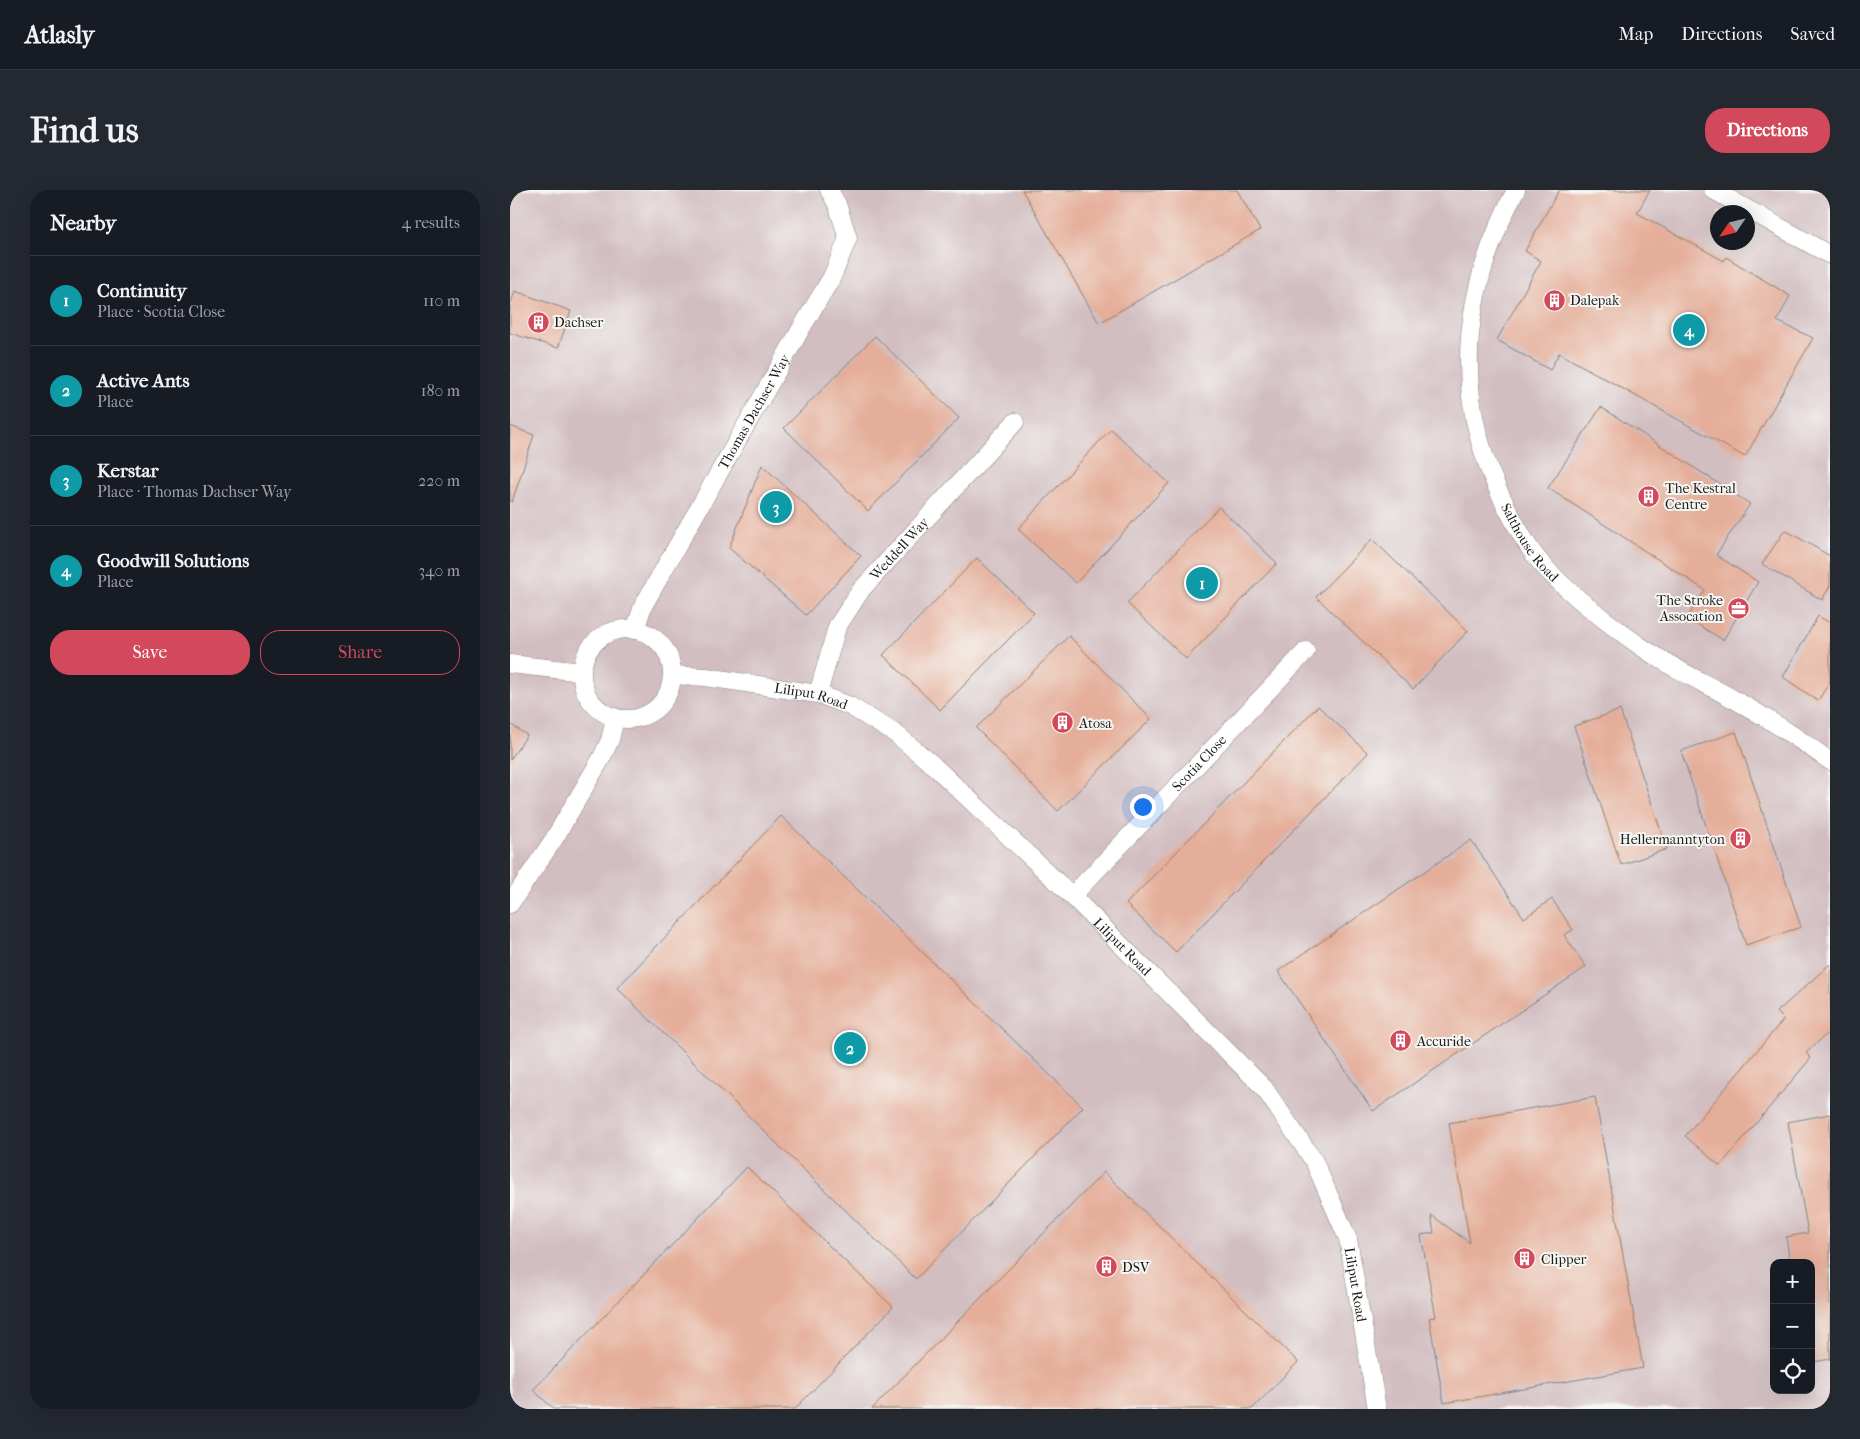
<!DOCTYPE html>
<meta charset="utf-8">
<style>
:root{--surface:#171b24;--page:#242831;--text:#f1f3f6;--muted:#9ea1a6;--line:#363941;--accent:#d1495b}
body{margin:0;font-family:"IM FELL French Canon",serif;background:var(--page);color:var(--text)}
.controls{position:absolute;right:15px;bottom:15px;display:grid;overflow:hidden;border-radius:10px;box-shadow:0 5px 20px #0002}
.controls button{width:45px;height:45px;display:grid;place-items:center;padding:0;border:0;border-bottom:1px solid var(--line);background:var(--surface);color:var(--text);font:25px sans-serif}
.compass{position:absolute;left:1200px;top:15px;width:45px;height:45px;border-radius:50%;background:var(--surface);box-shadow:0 5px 20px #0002;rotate:235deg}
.you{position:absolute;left:632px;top:616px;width:18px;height:18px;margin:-12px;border:4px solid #fff;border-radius:50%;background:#1a73e8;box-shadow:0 0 0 8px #1a73e833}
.badge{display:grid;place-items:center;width:32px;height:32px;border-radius:50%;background:var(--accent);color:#fff;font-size:16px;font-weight:700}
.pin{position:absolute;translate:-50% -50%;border:2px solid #fff;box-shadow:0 1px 5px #0006}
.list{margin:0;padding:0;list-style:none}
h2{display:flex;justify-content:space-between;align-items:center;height:65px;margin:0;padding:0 20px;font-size:21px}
h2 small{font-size:16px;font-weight:400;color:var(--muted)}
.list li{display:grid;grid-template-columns:32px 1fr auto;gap:15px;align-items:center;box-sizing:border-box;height:90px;padding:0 20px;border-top:1px solid var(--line)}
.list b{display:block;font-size:19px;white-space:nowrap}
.list p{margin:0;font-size:16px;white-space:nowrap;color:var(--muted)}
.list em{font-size:16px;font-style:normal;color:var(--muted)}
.actions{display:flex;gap:10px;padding:15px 20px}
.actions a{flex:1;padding:11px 0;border:1px solid var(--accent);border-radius:20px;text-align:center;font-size:18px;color:var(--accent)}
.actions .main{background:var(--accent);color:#fff}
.icon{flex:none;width:28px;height:28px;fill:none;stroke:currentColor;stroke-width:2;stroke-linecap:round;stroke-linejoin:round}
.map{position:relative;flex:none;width:1320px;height:1219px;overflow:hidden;border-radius:20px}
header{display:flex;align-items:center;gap:30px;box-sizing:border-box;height:70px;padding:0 25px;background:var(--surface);border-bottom:1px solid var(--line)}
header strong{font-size:24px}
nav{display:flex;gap:28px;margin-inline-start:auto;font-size:18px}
.intro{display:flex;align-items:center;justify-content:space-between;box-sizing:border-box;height:120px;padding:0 30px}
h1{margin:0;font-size:35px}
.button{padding:12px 22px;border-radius:20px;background:var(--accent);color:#fff;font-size:18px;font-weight:700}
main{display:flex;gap:30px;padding:0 30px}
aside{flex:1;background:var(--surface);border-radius:20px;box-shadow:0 5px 20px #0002}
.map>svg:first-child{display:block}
</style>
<header>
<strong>Atlasly</strong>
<nav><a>Map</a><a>Directions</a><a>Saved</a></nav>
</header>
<div class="intro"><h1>Find us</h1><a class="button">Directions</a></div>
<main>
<aside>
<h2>Nearby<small>4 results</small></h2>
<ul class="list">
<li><span class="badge" style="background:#0f9aa8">1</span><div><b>Continuity</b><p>Place · Scotia Close</p></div><em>110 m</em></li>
<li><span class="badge" style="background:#0f9aa8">2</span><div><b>Active Ants</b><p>Place</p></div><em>180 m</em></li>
<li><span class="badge" style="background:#0f9aa8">3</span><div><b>Kerstar</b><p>Place · Thomas Dachser Way</p></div><em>220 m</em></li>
<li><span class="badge" style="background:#0f9aa8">4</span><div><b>Goodwill Solutions</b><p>Place</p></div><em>340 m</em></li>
</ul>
<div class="actions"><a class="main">Save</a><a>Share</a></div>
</aside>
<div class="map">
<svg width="1320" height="1219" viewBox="0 0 1320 1219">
<rect width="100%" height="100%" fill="#f6f6f2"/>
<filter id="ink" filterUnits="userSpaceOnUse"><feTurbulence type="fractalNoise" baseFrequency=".02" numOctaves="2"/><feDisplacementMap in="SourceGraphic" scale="10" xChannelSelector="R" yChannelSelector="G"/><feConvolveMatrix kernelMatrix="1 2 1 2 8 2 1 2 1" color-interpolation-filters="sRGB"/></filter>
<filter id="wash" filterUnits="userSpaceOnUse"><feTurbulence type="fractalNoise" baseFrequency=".0096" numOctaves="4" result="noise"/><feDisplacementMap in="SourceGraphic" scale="20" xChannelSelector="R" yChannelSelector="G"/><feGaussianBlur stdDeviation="1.12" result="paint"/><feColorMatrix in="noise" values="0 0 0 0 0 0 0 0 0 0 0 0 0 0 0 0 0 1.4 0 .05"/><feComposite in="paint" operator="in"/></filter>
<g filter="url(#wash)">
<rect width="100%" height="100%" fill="#f2e8d3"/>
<path fill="#d2bec1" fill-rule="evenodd" d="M0 0H1320V1219H0ZM1208 22H1238V52H1208ZM1264 1073H1301V1200H1264Z"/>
<g id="blocks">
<g fill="#e5ae9a">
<path d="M512 0H727L750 40 589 133Z"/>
<path d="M1049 0H1140L1127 23 1214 71 1216 67 1280 106 1267 131 1303 148 1235 267 1049 163 1040 180 987 150 1031 71 1015 61Z"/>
<path d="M5 101 61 121 48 158 0 143V116Z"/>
<path d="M365 146 449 228 358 321 274 238Z"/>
<path d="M1091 217 1240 314 1206 365 1248 392 1213 450 1177 428 1195 400 1038 298Z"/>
<path d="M0 236 24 245 2 312 0 311Z"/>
<path d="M601 239 659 293 566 393 508 339Z"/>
<path d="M252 275 351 366 296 425 219 358Z"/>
<path d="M709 317 767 373 676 469 617 413Z"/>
<path d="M1275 340 1320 366V396L1312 410 1252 374Z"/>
<path d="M862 349 958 441 903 499 806 407Z"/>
<path d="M467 368 524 423 430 520 373 465Z"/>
<path d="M1308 426 1320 433V491L1308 511 1273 487Z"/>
<path d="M559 446 641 529 548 621 466 538Z"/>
<path d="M808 516 858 563 666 762 616 714Z"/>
<path d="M1110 520 1157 659 1111 675 1064 536Z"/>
<path d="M0 534 17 545 0 570Z"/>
<path d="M1226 542 1291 737 1236 755 1171 561Z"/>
<path d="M271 626 573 917 406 1089 107 798Z"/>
<path d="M961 650 1014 728 1042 709 1063 740 1054 745 1076 777 863 921 768 781Z"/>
<path d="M1320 774V841L1296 863 1301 868 1210 976 1175 946 1274 829 1267 822Z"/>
<path d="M1085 907 1133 1178 934 1213 919 1128 926 1127 911 1045 924 1043 921 1025 960 1053 939 933Z"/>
<path d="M1320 924V1169L1304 1172 1301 1156V1073H1280L1276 1047 1298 1043 1278 932Z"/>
<path d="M237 977 383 1117 285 1219H44L23 1200Z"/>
<path d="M594 982 788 1172 742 1219H362Z"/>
</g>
</g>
</g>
<g filter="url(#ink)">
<use href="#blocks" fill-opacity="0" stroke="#878278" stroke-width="1"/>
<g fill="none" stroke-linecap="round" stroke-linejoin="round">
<defs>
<g id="minor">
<path id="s1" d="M1006 0C950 105 940 211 997 318 1007 337 1017 357 1031 373 1057 402 1091 428 1123 451 1154 474 1191 491 1225 510 1258 528 1289 549 1320 571"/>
<path d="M1203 0 1320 65"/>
<circle cx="117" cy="484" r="45"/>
<path id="s2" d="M125 440 133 416 292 137 322 87 338 48 327 14 319 0"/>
<path d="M0 474 72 482"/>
<path id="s3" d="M162 485 196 487 308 504 340 516 386 544 424 576 562 706 754 898 804 971 838 1049 867 1219"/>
<path id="s4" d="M308 504 327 437 351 400 505 232"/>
<path id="s5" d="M562 706 796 461"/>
<path d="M0 714 44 649 91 569 100 550 105 528"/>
</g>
</defs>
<use href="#minor" stroke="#878278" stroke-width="19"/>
<use href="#minor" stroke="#fff" stroke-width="18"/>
</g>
</g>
<defs>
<symbol id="building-disc" viewBox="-11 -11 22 22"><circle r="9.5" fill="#d1495b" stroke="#f6f6f2"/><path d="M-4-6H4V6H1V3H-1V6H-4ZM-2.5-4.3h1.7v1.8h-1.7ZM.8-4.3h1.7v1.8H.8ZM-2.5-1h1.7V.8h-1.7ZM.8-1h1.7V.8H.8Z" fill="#fff"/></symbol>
<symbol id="office-disc" viewBox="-11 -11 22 22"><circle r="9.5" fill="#d1495b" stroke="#f6f6f2"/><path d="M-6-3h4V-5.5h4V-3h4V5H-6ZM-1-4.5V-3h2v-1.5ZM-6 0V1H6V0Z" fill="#fff"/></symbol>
</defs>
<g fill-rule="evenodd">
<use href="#building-disc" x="1032" y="98" width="25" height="25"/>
<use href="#building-disc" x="16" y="120" width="25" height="25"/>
<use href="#building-disc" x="1126" y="294" width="25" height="25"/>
<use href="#office-disc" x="1216" y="406" width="25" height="25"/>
<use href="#building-disc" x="540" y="520" width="25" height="25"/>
<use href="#building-disc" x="1218" y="636" width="25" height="25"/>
<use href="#building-disc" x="878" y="838" width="25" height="25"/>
<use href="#building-disc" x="1002" y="1056" width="25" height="25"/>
<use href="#building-disc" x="584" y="1064" width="25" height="25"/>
</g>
<g text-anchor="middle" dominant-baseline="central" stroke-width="4" stroke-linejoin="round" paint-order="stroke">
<g font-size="14" fill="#1c1c1c" stroke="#f6f6f2" text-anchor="start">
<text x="1060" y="110">Dalepak</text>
<text x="44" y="132">Dachser</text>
<text x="1155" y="298">The Kestral<tspan x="1155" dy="16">Centre</tspan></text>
<text x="1213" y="410" text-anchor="end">The Stroke<tspan x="1213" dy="16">Assocation</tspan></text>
<text x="569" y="533">Atosa</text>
<text x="1215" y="649" text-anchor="end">Hellermanntyton</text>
<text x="907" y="851">Accuride</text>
<text x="1031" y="1069">Clipper</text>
<text x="612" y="1077">DSV</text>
</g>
<g font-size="14" fill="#1c1c1c" stroke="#f6f6f2">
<text stroke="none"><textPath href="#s2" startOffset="249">Thomas Dachser Way</textPath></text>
<text stroke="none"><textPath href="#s1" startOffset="374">Salthouse Road</textPath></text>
<text stroke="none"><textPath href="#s4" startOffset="170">Weddell Way</textPath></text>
<text stroke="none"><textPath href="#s3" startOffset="141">Liliput Road</textPath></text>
<text stroke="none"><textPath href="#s5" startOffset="184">Scotia Close</textPath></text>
<text stroke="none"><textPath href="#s3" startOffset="546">Liliput Road</textPath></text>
<text stroke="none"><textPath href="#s3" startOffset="966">Liliput Road</textPath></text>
</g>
</g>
</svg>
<div class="controls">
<button>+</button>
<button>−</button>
<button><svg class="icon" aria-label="locate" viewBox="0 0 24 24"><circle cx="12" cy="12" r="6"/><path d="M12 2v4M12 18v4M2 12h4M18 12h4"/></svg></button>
</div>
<svg class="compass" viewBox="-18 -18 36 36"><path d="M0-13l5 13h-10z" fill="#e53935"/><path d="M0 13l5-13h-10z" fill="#9ea1a6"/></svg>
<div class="you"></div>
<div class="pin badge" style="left:692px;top:393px;background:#0f9aa8">1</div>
<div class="pin badge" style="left:340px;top:858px;background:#0f9aa8">2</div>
<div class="pin badge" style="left:266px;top:317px;background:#0f9aa8">3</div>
<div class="pin badge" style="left:1179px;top:140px;background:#0f9aa8">4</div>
</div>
</main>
